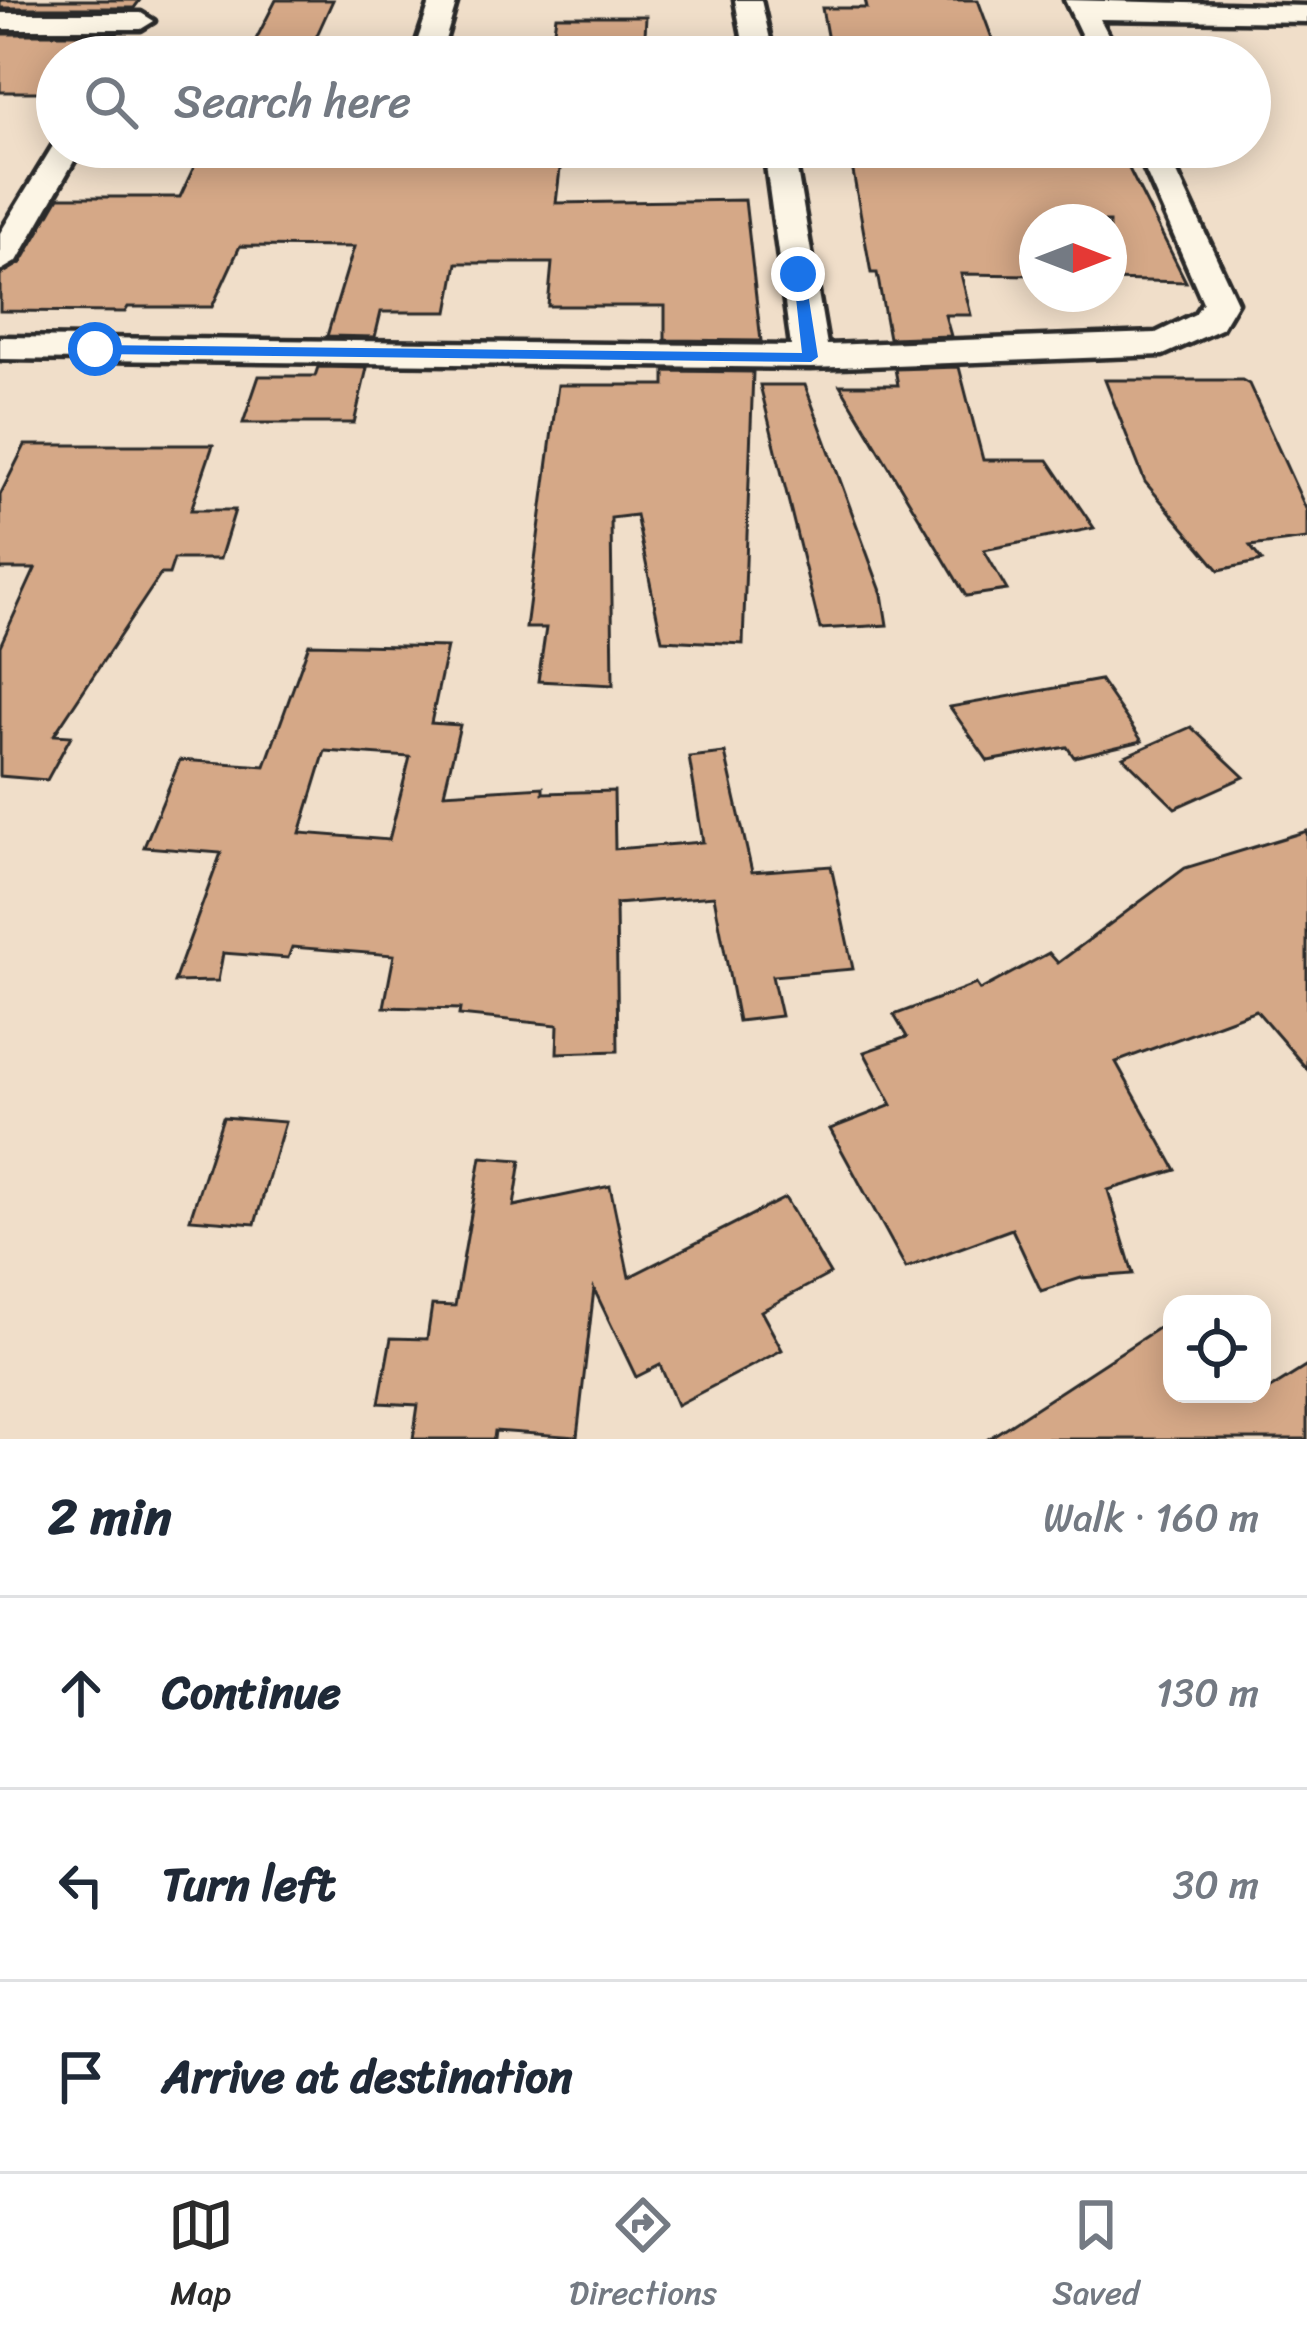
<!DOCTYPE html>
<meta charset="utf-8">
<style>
:root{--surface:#fff;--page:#f2f2f3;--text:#1f2937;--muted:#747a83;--line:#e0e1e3;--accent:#2b2b2b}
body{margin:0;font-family:Sriracha,sans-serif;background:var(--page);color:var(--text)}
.controls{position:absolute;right:36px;bottom:36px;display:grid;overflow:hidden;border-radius:24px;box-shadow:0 6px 30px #0003}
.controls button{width:108px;height:108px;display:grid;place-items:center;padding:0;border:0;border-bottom:3px solid var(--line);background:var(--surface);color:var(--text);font:60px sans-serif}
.compass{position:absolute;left:1019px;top:204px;width:108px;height:108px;border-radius:50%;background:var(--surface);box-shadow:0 6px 30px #0003;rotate:90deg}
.stop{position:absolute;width:36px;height:36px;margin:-27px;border:9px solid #1a73e8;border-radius:50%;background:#fff}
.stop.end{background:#1a73e8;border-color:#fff;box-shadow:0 3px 12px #0008}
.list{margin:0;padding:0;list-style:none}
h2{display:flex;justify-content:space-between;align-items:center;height:156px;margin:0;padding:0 48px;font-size:51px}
h2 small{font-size:39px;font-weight:400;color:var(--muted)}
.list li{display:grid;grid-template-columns:78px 1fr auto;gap:36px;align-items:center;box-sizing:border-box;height:192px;padding:0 48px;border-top:3px solid var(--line)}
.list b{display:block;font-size:45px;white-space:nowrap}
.list em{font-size:39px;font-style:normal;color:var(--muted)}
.icon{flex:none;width:66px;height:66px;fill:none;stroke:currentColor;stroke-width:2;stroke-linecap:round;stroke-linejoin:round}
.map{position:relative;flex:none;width:1307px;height:1439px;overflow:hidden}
.search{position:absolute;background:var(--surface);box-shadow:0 6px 30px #0003;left:36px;right:36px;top:36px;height:132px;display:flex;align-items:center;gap:30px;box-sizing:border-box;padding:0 42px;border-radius:66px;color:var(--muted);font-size:45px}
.sheet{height:732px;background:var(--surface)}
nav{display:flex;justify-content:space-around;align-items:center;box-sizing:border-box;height:168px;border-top:3px solid var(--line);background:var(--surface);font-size:33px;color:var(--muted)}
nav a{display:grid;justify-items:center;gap:6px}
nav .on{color:var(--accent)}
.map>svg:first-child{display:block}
</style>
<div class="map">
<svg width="1307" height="1439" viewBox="0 0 1307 1439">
<rect width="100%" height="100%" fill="#f0dec9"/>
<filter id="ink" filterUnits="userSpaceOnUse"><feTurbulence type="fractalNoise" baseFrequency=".00833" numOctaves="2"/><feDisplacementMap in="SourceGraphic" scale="24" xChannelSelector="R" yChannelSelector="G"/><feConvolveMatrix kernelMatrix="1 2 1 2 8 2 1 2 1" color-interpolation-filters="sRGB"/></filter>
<g filter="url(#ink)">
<g fill="#d5a887" stroke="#2b2b2b" stroke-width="3" fill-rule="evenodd">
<path d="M0 0H140L134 8H0Z"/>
<path d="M276 0H333L307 57H247Z"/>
<path d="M865 0H978L999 57H831L822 8H867Z"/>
<path d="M556 16H646L644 57H550Z"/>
<path d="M0 34H117L101 57H57V92H0Z"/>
<path d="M1118 147 1186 282 1109 280V222H1037V275L961 274 971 315H945L951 336 889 338 877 273H871L849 149Z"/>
<path d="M199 156 561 161 556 203 745 200 761 341 665 340V306H548L552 263H457L448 312H381L375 337 327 336 354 247 240 246 212 307H128L125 312 0 311V275L21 263 59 197H180Z"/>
<path d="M318 367 367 368 354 423H243L259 376H315Z"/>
<path d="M959 367 983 460H1048L1094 528 984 550 1007 590 966 596 840 385H898L895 369Z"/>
<path d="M665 371 753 372 743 644 662 640 636 515 611 518 613 685 538 681 546 628H526L558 385H665Z"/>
<path d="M1105 380H1242L1249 384 1307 511V539L1250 546 1262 561 1219 570 1145 482Z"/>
<path d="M760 385H805L882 594 887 625 820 629Z"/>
<path d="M25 445H213L191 510H235L220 559H174L169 574H161L54 735 71 736 47 780 0 776V646L35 569H0V495Z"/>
<path d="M309 644 447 647 431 723 460 725 444 793 543 787V793L614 791 615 849 703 842 689 757 725 753 752 872 831 866 853 969 772 976 781 1016 738 1021 714 896 616 904 618 1051 557 1053 558 1025 459 1015 460 1009 384 1007 394 955 292 947 288 958 223 953 218 981 174 982 221 853 144 847 180 760 265 766ZM325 751 410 757 389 840 300 833Z"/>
<path d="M1100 680 1142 741 1074 757 1067 747 988 761 950 707Z"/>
<path d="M1191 727 1244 777 1175 808 1123 757Z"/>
<path d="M1307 831V1069L1256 1010 1116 1062 1176 1170 1108 1190 1133 1274 1081 1278 1041 1291 1012 1229 906 1268 830 1129 892 1105 864 1052 907 1037 894 1015 976 984 980 990 1049 953 1058 963 1185 868Z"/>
<path d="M223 1117 285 1122 255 1224 190 1219Z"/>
<path d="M481 1157 521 1160 514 1206 610 1186 629 1277 785 1198 830 1274 761 1311 782 1350 677 1405 660 1365 636 1377 594 1289 577 1437 495 1431 494 1439H413L418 1405 379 1403 391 1338 427 1339 432 1305 455 1306Z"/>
<path d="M1172 1319V1394H1262L1307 1366V1439H988Z"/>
</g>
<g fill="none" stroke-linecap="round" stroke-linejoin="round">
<defs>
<g id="minor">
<path d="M431 0H457L440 57H412Z"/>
<path d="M735 0H761L774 57H746Z"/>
<path d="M1065 0 1307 6V22L1100 19 1120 57H1092Z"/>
<path d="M0 13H141L154 21 141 29H0Z"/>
<path d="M56 141 57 147H82L17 261 0 271V233Z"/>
<path d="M354 147H793L827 345 1156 333 1195 314 1203 302 1135 147H1165L1237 302 1221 329 1163 355 811 368 0 359V337L791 346 765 158 369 156Z"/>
</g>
</defs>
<use href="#minor" stroke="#2b2b2b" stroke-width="9"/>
<use href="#minor" fill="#fcf5e5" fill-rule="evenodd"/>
</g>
</g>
<path fill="#1a73e8" d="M793 271 805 274 818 357 811 362 95 354 88 349 95 345 802 353Z"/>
</svg>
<div class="controls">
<button><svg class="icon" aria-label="locate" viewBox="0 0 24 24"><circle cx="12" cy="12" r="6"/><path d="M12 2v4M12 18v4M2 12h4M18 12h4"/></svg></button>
</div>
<svg class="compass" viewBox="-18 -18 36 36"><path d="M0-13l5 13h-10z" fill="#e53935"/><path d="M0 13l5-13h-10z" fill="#747a83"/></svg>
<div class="stop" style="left:95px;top:349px"></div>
<div class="stop end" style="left:798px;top:274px"></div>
<div class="search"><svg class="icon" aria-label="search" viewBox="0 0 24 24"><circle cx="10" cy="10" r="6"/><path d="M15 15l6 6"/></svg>Search here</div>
</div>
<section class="sheet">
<h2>2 min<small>Walk · 160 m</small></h2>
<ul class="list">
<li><svg class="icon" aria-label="ahead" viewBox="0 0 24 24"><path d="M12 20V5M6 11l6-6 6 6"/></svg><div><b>Continue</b></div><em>130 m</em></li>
<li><svg class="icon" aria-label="left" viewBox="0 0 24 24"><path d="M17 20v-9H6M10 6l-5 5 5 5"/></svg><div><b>Turn left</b></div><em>30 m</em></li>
<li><svg class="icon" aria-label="arrive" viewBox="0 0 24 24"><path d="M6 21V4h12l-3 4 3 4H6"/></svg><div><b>Arrive at destination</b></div></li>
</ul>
</section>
<nav>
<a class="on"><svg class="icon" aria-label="map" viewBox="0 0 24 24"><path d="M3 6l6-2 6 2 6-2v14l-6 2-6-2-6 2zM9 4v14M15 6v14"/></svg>Map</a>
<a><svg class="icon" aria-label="directions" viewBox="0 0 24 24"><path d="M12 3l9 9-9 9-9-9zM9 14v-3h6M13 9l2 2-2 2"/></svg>Directions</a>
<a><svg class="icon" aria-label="saved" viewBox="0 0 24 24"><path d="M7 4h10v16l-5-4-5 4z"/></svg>Saved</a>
</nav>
